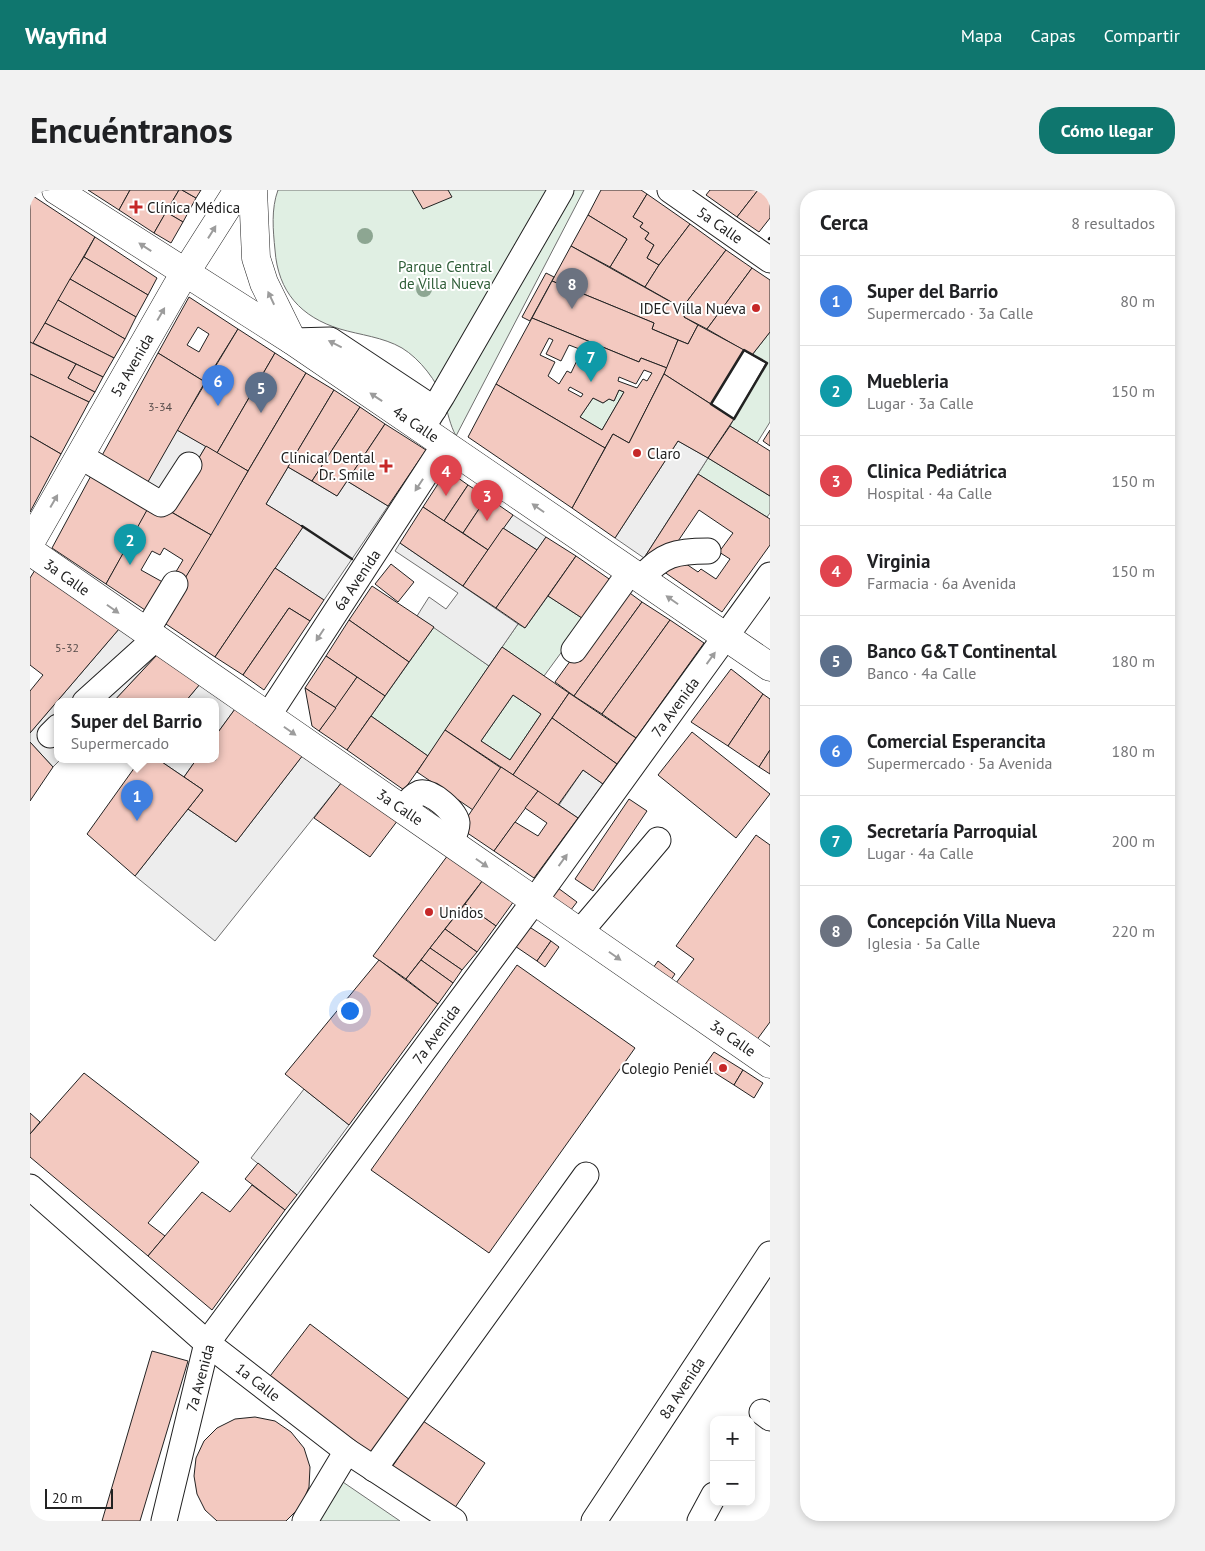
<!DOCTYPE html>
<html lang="es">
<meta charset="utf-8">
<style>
:root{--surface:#fff;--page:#f2f2f2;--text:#202124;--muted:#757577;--line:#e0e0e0;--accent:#0f766e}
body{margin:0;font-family:"PT Sans",sans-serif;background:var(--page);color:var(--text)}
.controls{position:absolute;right:15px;bottom:15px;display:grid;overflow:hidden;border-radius:10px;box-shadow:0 2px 8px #0003}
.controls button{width:45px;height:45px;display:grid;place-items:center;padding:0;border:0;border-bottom:1px solid var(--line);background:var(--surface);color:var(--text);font:25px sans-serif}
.scale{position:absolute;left:15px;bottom:12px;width:68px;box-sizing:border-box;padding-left:5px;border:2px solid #222;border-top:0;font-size:14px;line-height:18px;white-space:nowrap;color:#222;-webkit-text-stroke:4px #fff;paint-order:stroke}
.you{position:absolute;left:319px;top:820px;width:18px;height:18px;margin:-12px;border:4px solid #fff;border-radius:50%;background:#1a73e8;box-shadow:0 0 0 8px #1a73e833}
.badge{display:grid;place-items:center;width:32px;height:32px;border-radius:50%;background:var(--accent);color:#fff;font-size:16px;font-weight:700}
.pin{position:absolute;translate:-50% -41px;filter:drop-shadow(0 1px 2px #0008)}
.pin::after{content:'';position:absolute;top:26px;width:18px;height:15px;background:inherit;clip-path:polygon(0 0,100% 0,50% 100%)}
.popup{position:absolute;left:24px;top:508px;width:165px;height:65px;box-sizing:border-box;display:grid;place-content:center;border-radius:10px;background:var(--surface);filter:drop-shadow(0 1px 4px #0005);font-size:16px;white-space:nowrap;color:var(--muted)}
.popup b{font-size:19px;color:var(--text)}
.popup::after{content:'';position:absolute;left:50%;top:100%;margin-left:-10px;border:10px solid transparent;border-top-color:var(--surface)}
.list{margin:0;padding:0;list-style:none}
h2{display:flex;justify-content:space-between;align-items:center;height:65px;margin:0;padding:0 20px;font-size:21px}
h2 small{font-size:16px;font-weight:400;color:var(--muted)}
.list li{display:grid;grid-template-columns:32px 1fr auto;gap:15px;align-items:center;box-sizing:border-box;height:90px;padding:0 20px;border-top:1px solid var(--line)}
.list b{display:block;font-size:19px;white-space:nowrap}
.list p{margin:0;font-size:16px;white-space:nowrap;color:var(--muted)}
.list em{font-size:16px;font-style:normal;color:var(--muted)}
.map{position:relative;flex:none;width:740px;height:1331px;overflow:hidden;border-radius:20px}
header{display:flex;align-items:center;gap:30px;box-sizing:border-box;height:70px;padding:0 25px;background:var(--accent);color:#fff}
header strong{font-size:24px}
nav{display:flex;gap:28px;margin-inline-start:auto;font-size:18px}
.intro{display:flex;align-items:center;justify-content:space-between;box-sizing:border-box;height:120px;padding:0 30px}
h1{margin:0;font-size:35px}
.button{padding:12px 22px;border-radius:20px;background:var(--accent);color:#fff;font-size:18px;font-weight:700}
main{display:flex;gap:30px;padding:0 30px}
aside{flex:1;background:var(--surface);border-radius:20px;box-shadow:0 2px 8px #0003}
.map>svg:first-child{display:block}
</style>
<header>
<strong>Wayfind</strong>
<nav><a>Mapa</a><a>Capas</a><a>Compartir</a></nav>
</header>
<div class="intro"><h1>Encuéntranos</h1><a class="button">Cómo llegar</a></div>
<main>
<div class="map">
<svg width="740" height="1331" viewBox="0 0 740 1331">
<rect width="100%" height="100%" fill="#fff"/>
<g fill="#e0efe3" stroke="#6f6f6f">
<path d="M248 0H554L426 246C420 235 418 223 414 211 407 191 390 169 372 158 353 147 330 145 310 139 271 127 248 102 245 60 243 40 241 19 248 0Z"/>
<path d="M740 142V232L727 253 700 236 736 173 722 165Z"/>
<path d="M589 200 594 202 572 240 550 227 563 208 573 213 579 209 584 211Z"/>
<path d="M678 268 740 306V323L737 327 668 284Z"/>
<path d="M518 406 555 430 514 486 472 457 488 434 495 438Z"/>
<path d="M404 437 459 476 398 566 341 526Z"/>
<path d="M483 505 511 524 480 570 451 551Z"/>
<path d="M307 1288 370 1331H283Z"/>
</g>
<g fill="#ededed" stroke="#6f6f6f">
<path d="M147 240 176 256 138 320 115 296Z"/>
<path d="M648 251 678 268 614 368 585 348Z"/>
<path d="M258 277 307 306 317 291 358 316 294 410 245 378 273 337 236 314Z"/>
<path d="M483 325 516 347 507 360 473 338Z"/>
<path d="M370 353 488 434 459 476 387 426 399 407 416 419 428 403 365 361Z"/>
<path d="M89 439 127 465 83 512H28V570H30L23 577 0 552V543Z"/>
<path d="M170 494 205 519 186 545V512H155Z"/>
<path d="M273 565 312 592 185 751 105 686 158 619 206 652Z"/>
<path d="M129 570H166L154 587Z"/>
<path d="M553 580 573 594 548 628 529 615Z"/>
<path d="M274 899 319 935 267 1005 221 968Z"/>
</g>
<g fill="#f3c9c0" stroke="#222" fill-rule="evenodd">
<path d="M58 0H100L89 20Z"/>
<path d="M100 0H149L124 43 89 20Z"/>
<path d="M149 0H152L166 8 153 32 136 22Z"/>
<path d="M152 0H171L166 8Z"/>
<path d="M382 0H418L422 7 393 19Z"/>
<path d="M571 0H611L617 4 603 27 613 33 610 37 619 43 615 49 624 55 617 68 629 75 615 97 580 77 597 49 558 25Z"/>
<path d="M680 0H728L707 27 676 5Z"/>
<path d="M728 0H740V28L729 42 707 27Z"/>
<path d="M0 4 65 47 3 154 0 152Z"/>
<path d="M617 4 660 34 629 75 617 68 624 55 615 49 619 43 610 37 613 33 603 27Z"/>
<path d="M136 22 153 32 141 53 124 43Z"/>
<path d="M558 25 597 49 580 77 541 56Z"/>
<path d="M660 34 696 60 652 118 615 97 629 75Z"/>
<path d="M65 47 127 88 118 105 54 67Z"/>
<path d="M541 56 657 121 654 127 668 135 658 154 622 139 624 133 522 91Z"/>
<path d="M696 60 722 78 677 139 654 127 657 121 652 118Z"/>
<path d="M54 67 118 105 106 127 40 89Z"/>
<path d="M722 78 740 90V142L722 165 677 139Z"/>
<path d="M516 83 524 87 500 131 492 127Z"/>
<path d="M40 89 106 127 95 149 28 110Z"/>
<path d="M522 91 624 133 622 139 648 150 637 178 611 168 609 172 502 128Z"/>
<path d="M159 107 208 139 175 192 128 163ZM168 137 179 144 169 162 157 155Z"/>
<path d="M28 110 95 149 84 168 15 133Z"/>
<path d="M502 128 609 172 611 168 637 178 599 253 583 244 575 258 466 194ZM519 148 523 150 516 164 531 171 539 155 552 160 541 183 537 181 529 194 518 186 525 172 510 165ZM614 180 622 183 617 191 613 189 607 198 588 191 589 187 606 194ZM540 197 553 204 551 207 538 200ZM589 200 594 202 572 240 550 227 563 208 573 213 579 209 584 211Z"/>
<path d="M15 133 84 168 73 187 3 153Z"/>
<path d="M668 135 714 160 681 214 634 184 648 150 658 154Z"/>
<path d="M208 139 245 163 187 263 147 240Z"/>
<path d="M0 152 46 174 38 188 65 202 59 212 0 184Z"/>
<path d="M128 163 175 192 115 297 69 271Z"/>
<path d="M245 163 276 183 218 281 187 263Z"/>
<path d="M46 174 73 187 65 202 38 188Z"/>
<path d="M276 183 304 200 236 314 273 337 185 467 130 430Z"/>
<path d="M0 184 59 212 31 264 0 246Z"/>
<path d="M634 184 704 229 678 268 648 251 585 348 542 318 583 244 599 253Z"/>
<path d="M466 194 575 258 542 318 438 247Z"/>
<path d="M304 200 330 217 282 291 258 277Z"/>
<path d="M330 217 355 234 307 306 282 291Z"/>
<path d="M355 234 396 260 358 316 317 291Z"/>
<path d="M700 236 740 261V306L678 268Z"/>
<path d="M740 240V256L733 251Z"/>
<path d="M0 246 31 264 0 322Z"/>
<path d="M176 256 218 281 181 345 138 320Z"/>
<path d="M417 280 438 295 414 331 393 317Z"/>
<path d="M63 282 120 316 76 394 22 358Z"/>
<path d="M668 284 740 329V355L692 422 614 368ZM669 320 703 343 689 362 700 369 686 389 671 379 668 382 640 363Z"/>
<path d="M438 295 457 307 433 343 414 331Z"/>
<path d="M457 307 483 325 458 360 433 343Z"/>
<path d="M122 311 181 345 130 430 76 394ZM134 358 153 370 138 395 111 380 122 361 130 365Z"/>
<path d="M393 317 458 360 433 396 370 353Z"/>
<path d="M473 338 507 360 466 418 433 396Z"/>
<path d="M516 347 546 366 495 438 466 418Z"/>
<path d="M546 366 582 391 555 430 518 406Z"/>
<path d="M361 374 384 392 368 412 345 394Z"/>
<path d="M245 378 294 410 280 431 259 418 213 485 185 467Z"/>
<path d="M5 380 89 439 0 543V501L13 485 0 475V388Z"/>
<path d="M342 396 404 437 379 472 319 430Z"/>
<path d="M593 398 612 412 544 506 525 492Z"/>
<path d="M612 412 640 430 572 524 544 506Z"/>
<path d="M259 418 280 431 234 500 213 485Z"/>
<path d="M319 430 379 472 355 506 296 466Z"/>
<path d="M640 430 674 453 606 548 572 524Z"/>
<path d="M472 457 539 503 483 585 415 540ZM483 505 511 524 480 570 451 551Z"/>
<path d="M127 465 170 494 155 512H83Z"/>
<path d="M296 466 327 487 306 518 275 498Z"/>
<path d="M701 479 733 504 698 556 661 532Z"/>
<path d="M327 487 355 506 317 560 289 541Z"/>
<path d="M275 498 306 518 289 541 282 536Z"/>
<path d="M539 503 606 548 587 574 522 528Z"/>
<path d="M733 504 740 509V560L729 577 698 556Z"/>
<path d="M205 519 273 565 206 652 158 619 173 600 154 587 166 570H186V545Z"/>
<path d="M341 526 398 566 374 600 317 560Z"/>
<path d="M522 528 587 574 573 594 553 580 528 615 483 585Z"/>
<path d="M415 540 471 578 443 620 387 582Z"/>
<path d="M662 542 740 604 706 648 628 585Z"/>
<path d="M0 552 23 577 0 611Z"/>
<path d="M740 560V584L729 577Z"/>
<path d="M110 570H129L173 600 105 686 57 644Z"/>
<path d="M471 577 508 601 464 661 430 638Z"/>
<path d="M312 592 368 630 340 667 284 628Z"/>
<path d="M508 601 548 628 504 688 464 661 485 632 508 646 517 633 495 618Z"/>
<path d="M599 609 617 621 563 701 545 689Z"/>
<path d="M726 645 740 655V832L726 851 646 793 664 769 646 756Z"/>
<path d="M418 665 453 690 376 789 343 766Z"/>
<path d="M453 690 484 711 466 736 435 714Z"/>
<path d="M528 698 547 712 537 725 518 711Z"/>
<path d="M435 714 466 736 447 762 415 739Z"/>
<path d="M501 738 521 751 507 771 482 754 493 739Z"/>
<path d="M415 739 447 762 432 780 400 758Z"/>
<path d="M521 751 529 757 515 777 507 771Z"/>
<path d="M400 758 432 780 423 793 391 770Z"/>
<path d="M349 770 408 814 319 935 255 884Z"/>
<path d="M391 770 423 793 408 814 376 789Z"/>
<path d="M628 771 645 784 636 797 618 785Z"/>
<path d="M487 775 605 858 459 1063 341 980Z"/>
<path d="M684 862 713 880 704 895 674 876Z"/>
<path d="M713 880 733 893 724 908 704 895Z"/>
<path d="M54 883 169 972 118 1033 135 1046 118 1066 0 967V944Z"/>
<path d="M0 923 10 932 0 944Z"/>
<path d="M228 973 267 1005 255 1020 215 989Z"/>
<path d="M222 995 255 1020 182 1120 118 1066 172 1002 200 1022Z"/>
<path d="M280 1134 384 1213 338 1273 234 1194Z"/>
<path d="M122 1161 158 1171 110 1331H72Z"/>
<path d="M225 1227 245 1231 261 1242 274 1258 280 1277 279 1297 271 1316 256 1331H187L175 1320 167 1304 164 1286 166 1268 174 1251 187 1238 205 1229Z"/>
<path d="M393 1231 455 1273 422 1322 360 1280Z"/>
</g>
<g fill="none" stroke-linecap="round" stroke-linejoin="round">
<defs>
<g id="minor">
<path d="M640 0 740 70"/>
<path d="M263 151 300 150 404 219"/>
<path d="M392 238 412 206 531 0"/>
<path d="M50 266 131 314 135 312 159 275"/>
<path d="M611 389C631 364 647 361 678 361"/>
<path d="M116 442 145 394"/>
<path d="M544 460 600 382"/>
<path d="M55 512 126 448"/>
<path d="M238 526 415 254"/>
<path d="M20 545 28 537"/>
<path d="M373 619C377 613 383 606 390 603 401 600 426 622 427 633 427 640 424 646 421 652"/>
<path d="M550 742 628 650"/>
<path d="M0 997 177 1153 317 1261 424 1331"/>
<path d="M732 1222 740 1228"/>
<path d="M344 1279 556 985"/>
<path d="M134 1331 177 1153 505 710 740 385"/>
<path d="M275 1331 317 1261"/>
<path d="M564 1331 740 1064"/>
<path d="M670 1331 684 1305"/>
</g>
<g id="major">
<path d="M26 0 263 151 740 477"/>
<path d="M223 0 226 68 234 93 262 150"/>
<path d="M0 353 147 96 208 0"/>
<path d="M0 361 740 874"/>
</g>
</defs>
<use href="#minor" stroke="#222" stroke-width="27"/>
<use href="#major" stroke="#222" stroke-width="29"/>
<use href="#minor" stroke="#fff" stroke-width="25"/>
<use href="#major" stroke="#fff" stroke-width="28"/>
<g stroke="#222" stroke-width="2.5">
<path d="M739 49 740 48"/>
<path d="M714 160 737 173 704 229 681 214Z"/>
<path d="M272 336 322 369"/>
</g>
</g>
<g fill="#8da692">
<circle cx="335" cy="46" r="8"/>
<circle cx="394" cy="99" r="8"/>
</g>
<defs><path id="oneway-solid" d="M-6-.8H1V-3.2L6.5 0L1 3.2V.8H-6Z" transform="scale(1.25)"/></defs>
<g fill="#9c9c9c">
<use href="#oneway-solid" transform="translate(182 42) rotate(-58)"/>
<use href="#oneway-solid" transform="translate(115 57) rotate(-147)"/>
<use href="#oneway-solid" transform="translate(241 108) rotate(-115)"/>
<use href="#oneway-solid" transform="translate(131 124) rotate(-60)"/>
<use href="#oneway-solid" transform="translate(305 154) rotate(-153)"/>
<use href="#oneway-solid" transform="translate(346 207) rotate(-146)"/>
<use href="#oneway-solid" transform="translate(389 295) rotate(123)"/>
<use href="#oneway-solid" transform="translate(24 311) rotate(-60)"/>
<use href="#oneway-solid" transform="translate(508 318) rotate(-145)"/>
<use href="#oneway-solid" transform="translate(642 410) rotate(-145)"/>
<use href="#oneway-solid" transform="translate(83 419) rotate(35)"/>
<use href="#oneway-solid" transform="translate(290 445) rotate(123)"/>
<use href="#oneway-solid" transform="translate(681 468) rotate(-54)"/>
<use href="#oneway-solid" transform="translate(260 541) rotate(35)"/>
<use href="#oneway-solid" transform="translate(533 670) rotate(-54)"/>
<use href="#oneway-solid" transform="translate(452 673) rotate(35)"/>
<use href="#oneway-solid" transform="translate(585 766) rotate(35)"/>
</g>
<g fill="#c62828" stroke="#fff" stroke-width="2">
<path d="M103.5 9.5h5v5h5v5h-5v5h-5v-5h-5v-5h5z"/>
<circle cx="726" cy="118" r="5"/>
<circle cx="607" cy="263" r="5"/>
<path d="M353.5 268.5h5v5h5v5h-5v5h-5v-5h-5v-5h5z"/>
<circle cx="399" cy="722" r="5"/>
<circle cx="693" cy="878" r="5"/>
</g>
<g text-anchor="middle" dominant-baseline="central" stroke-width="4" stroke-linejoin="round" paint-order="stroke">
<g font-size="12" fill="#564c4a">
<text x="130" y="216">3-34</text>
<text x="37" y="457">5-32</text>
</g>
<g font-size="15" fill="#222" stroke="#fff" text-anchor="start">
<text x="117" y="17">Clínica Médica</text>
<text x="716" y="118" text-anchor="end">IDEC Villa Nueva</text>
<text x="617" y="263">Claro</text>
<text x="345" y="267" text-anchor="end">Clinical Dental<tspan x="345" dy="17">Dr. Smile</tspan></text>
<text x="409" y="722">Unidos</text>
<text x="683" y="878" text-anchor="end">Colegio Peniel</text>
</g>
<g font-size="15" fill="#222" stroke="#fff">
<text transform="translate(690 35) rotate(35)">5a Calle</text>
<text transform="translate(102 175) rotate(-60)">5a Avenida</text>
<text transform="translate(386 234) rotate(34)">4a Calle</text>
<text transform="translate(37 387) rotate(35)">3a Calle</text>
<text transform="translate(327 390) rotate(-56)">6a Avenida</text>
<text transform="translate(645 517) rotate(-54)">7a Avenida</text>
<text transform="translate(370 617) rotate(34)">3a Calle</text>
<text transform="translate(406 844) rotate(-54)">7a Avenida</text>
<text transform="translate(703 848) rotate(35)">3a Calle</text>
<text transform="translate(170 1188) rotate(-75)">7a Avenida</text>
<text transform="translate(228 1192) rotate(38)">1a Calle</text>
<text transform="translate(652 1198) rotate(-57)">8a Avenida</text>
</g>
<g font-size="15" fill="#2f5e38" stroke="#fff">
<text x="415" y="76">Parque Central<tspan x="415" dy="17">de Villa Nueva</tspan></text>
</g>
</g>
</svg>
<div class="controls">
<button>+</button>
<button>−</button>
</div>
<div class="scale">20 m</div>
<div class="you"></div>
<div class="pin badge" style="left:107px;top:631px;background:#3f7fe0">1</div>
<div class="popup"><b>Super del Barrio</b>Supermercado</div>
<div class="pin badge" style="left:100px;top:375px;background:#0f9aa8">2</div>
<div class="pin badge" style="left:457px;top:331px;background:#e0444e">3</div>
<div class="pin badge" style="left:416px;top:306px;background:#e0444e">4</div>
<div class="pin badge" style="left:231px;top:223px;background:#5c6f8a">5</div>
<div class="pin badge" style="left:188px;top:216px;background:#3f7fe0">6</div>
<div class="pin badge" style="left:561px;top:192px;background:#0f9aa8">7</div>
<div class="pin badge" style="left:542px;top:119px;background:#6b7280">8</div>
</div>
<aside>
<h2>Cerca<small>8 resultados</small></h2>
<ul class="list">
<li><span class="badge" style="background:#3f7fe0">1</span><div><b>Super del Barrio</b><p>Supermercado · 3a Calle</p></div><em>80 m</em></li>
<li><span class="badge" style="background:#0f9aa8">2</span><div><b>Muebleria</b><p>Lugar · 3a Calle</p></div><em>150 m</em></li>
<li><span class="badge" style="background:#e0444e">3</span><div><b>Clinica Pediátrica</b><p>Hospital · 4a Calle</p></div><em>150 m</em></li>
<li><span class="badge" style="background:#e0444e">4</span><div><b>Virginia</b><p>Farmacia · 6a Avenida</p></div><em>150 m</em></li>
<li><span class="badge" style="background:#5c6f8a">5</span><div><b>Banco G&amp;T Continental</b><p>Banco · 4a Calle</p></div><em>180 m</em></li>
<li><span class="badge" style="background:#3f7fe0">6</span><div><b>Comercial Esperancita</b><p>Supermercado · 5a Avenida</p></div><em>180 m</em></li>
<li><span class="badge" style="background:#0f9aa8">7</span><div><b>Secretaría Parroquial</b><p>Lugar · 4a Calle</p></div><em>200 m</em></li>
<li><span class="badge" style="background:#6b7280">8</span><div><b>Concepción Villa Nueva</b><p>Iglesia · 5a Calle</p></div><em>220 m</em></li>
</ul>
</aside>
</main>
